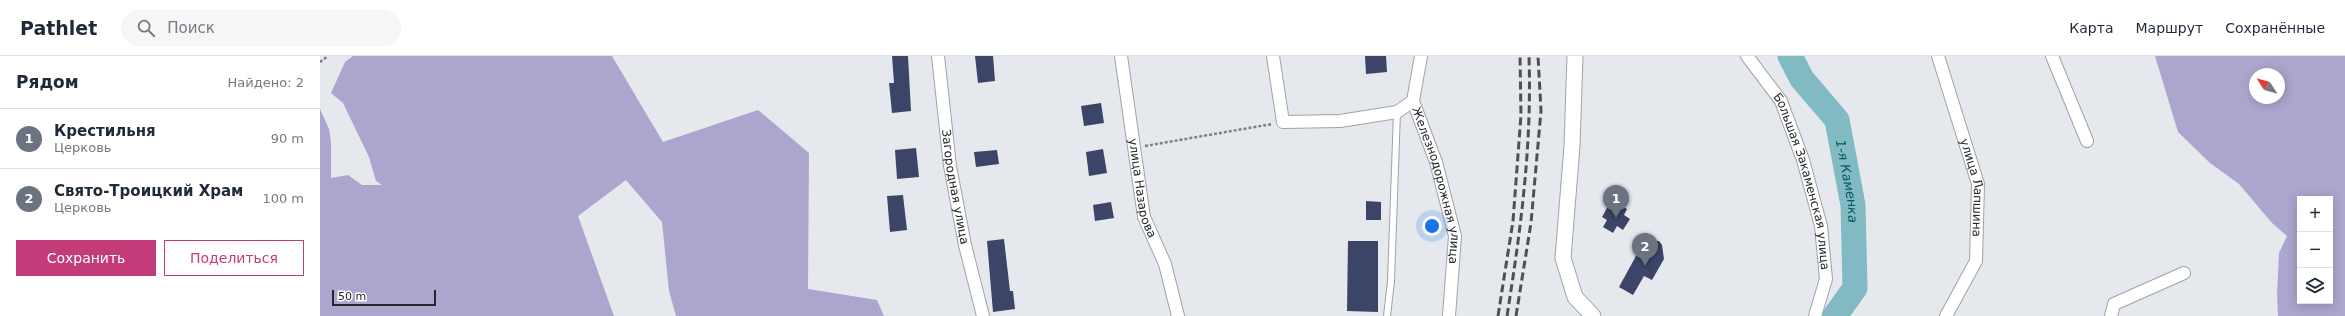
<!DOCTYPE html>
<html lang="ru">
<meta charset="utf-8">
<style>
:root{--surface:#fff;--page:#f6f6f7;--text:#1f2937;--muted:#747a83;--line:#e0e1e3;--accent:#c33b79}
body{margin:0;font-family:"DejaVu Sans",sans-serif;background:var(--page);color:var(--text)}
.controls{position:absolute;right:12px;bottom:12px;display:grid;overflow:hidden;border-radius:0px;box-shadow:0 2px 10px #0003}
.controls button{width:36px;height:36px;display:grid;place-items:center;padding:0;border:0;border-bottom:1px solid var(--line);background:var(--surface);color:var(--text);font:20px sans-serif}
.compass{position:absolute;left:1929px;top:12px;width:36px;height:36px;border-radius:50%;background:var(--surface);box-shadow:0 2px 10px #0003;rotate:306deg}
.scale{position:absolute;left:12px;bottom:10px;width:104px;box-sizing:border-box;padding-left:4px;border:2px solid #242627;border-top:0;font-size:11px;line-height:14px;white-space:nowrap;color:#242627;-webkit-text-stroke:3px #fff;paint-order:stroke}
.you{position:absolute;left:1112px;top:170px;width:14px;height:14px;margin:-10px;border:3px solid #fff;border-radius:50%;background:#1a73e8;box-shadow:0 0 0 6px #1a73e833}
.badge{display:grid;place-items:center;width:26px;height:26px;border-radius:50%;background:var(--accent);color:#fff;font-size:13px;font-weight:700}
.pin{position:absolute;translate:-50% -33px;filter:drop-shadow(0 1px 2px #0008)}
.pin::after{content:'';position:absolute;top:21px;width:14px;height:12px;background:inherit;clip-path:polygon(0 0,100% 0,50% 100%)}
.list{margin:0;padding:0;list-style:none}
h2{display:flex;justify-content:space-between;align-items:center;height:52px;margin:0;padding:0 16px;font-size:17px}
h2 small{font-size:13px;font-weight:400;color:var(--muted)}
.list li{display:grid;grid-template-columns:26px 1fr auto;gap:12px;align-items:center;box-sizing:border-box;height:60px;padding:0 16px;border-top:1px solid var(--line)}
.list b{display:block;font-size:15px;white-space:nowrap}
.list p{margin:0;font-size:13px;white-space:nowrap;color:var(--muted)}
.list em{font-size:13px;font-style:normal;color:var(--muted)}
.actions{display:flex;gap:8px;padding:12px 16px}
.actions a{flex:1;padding:9px 0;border:1px solid var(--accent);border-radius:0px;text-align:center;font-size:14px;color:var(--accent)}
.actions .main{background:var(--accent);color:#fff}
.icon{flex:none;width:22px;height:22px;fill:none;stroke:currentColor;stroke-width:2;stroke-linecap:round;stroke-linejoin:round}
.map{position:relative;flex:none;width:2025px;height:260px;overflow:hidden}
header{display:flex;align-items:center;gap:24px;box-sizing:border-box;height:56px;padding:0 20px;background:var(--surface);border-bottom:1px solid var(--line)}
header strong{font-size:19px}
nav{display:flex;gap:22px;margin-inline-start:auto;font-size:14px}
.search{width:280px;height:36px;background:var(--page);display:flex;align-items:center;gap:10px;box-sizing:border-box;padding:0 14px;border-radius:22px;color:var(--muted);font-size:15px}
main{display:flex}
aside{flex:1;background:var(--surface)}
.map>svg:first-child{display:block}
</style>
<header>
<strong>Pathlet</strong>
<div class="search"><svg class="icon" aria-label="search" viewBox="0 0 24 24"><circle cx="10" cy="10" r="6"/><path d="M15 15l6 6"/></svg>Поиск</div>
<nav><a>Карта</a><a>Маршрут</a><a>Сохранённые</a></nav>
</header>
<main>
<aside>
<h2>Рядом<small>Найдено: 2</small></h2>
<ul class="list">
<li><span class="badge" style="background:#6b7280">1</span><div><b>Крестильня</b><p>Церковь</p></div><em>90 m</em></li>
<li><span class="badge" style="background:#6b7280">2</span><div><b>Свято-Троицкий Храм</b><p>Церковь</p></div><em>100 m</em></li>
</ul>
<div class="actions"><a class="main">Сохранить</a><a>Поделиться</a></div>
</aside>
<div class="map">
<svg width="2025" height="260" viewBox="0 0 2025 260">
<rect width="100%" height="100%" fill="#e5e9ee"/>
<g fill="#aca5ce" fill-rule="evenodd">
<path d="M33 0H292L343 86 438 54 489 97 488 233 557 244 564 260H356L349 235 342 166 306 124 258 160 294 260H0V53L9 73 11 86V122L28 119 42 129H62L56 125 49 101 23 47 11 37 25 6Z"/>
<path d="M1835 0H2025V260H1958L1957 238 1959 197 1967 180 1952 167 1919 128 1890 107 1858 76ZM1935 18H1959V42H1935ZM1980 143H2010V245H1980Z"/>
</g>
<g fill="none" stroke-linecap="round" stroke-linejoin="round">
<path stroke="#82bac3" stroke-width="25" id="s1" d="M1470 0 1482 23 1517 64 1533 149 1535 232 1515 260"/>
</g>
<g fill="#3c4567">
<path d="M572 0H588L591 55 572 57 569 27H574Z"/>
<path d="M655 0H673L675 25 658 27Z"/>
<path d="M1045 0H1066L1067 16 1046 18Z"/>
<path d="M781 47 784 67 764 70 761 50Z"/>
<path d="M596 92 599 121 577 123 575 94Z"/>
<path d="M783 93 787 117 769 120 766 96Z"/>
<path d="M677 94 679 108 656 111 654 96Z"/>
<path d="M583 139 587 174 570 176 567 140Z"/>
<path d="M1046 145 1061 146V164H1046Z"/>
<path d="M791 146 794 162 775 165 773 149Z"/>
<path d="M1297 147 1307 153 1304 159 1310 163 1303 174 1297 170 1293 177 1283 171 1287 164 1282 161 1288 150 1293 153Z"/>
<path d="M684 183 690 235H693L695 253 673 256 667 185Z"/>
<path d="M1028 185H1058V256L1027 255Z"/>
<path d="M1331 185H1339L1342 189 1344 203 1332 224 1324 220 1313 239 1299 231 1322 189Z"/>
</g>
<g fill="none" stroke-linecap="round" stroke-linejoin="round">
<defs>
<path id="service" d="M1067 260 1071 225 1077 56"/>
<g id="minor">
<path id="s2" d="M618 0 630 110 645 189 663 260"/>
<path id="s3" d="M801 0 824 161 845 208 858 260"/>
<path d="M953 0 963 66 1020 65 1077 56 1093 45"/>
<path id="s4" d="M1101 0 1093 45 1116 106 1135 180 1129 260"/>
<path id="s5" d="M1427 0 1461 45 1483 104 1501 170 1506 223 1495 260"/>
<path id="s6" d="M1618 0 1658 128 1656 205 1626 260"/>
<path d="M1732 0 1767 85"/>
<path d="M1791 260 1794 248 1864 217"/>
</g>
<path id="tertiary" d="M1255 0 1252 90 1243 202 1255 241 1273 260"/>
</defs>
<use href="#service" stroke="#9fa3a7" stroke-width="8"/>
<use href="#minor" stroke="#9fa3a7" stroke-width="14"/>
<use href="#tertiary" stroke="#9fa3a7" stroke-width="17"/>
<g stroke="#7e8184" stroke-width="2.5" stroke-dasharray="3 2" stroke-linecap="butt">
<path d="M0 6 8 0"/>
<path d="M825 90 952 68"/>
</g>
<use href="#service" stroke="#fff" stroke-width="6"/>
<use href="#minor" stroke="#fff" stroke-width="12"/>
<use href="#tertiary" stroke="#fff" stroke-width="15"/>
<g stroke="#4e5052" stroke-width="3" stroke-dasharray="8 4" stroke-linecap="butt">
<path d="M1178 260 1193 165 1201 59 1200 0"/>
<path d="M1187 260C1201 172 1212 89 1209 0"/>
<path d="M1196 260 1211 167 1221 55 1218 0"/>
</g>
</g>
<g text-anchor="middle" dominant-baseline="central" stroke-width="4" stroke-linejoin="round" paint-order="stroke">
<g font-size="12" fill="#242627" stroke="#fff">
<text stroke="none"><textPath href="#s5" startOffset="140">Большая Закаменская улица</textPath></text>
<text stroke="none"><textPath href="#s4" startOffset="134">Железнодорожная улица</textPath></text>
<text stroke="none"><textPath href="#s2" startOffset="132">Загородная улица</textPath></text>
<text stroke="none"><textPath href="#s3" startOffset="134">улица Назарова</textPath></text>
<text stroke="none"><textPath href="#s6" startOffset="137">улица Лапшина</textPath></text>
</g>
<g font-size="13" font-style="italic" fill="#035761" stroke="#fff">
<text stroke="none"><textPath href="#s1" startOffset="142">1-я Каменка</textPath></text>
</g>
</g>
</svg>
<div class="controls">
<button>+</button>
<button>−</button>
<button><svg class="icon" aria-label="layers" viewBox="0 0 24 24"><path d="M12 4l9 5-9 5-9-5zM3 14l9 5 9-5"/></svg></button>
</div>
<svg class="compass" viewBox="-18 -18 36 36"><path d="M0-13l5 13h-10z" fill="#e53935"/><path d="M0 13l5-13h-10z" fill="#747a83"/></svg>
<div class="scale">50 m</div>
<div class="you"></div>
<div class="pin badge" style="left:1296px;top:162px;background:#6b7280">1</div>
<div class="pin badge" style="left:1325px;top:210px;background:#6b7280">2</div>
</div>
</main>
